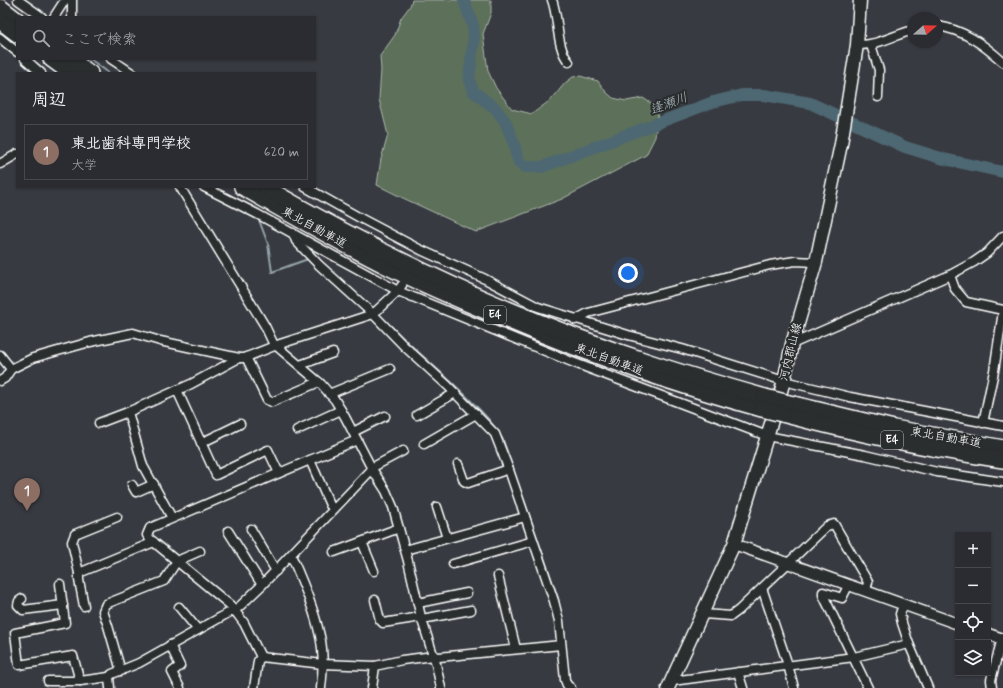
<!DOCTYPE html>
<html lang="ja">
<meta charset="utf-8">
<style>
:root{--surface:#2a2c31;--page:#323439;--text:#f1f3f6;--muted:#a5a7ab;--line:#46484d;--accent:#bca0f2}
body{margin:0;font-family:Mynerve,"Klee One",sans-serif;background:var(--page);color:var(--text)}
.controls{position:absolute;right:12px;bottom:12px;display:grid;overflow:hidden;border-radius:0px;box-shadow:0 1px 3px #0004}
.controls button{width:36px;height:36px;display:grid;place-items:center;padding:0;border:0;border-bottom:1px solid var(--line);background:var(--surface);color:var(--text);font:20px sans-serif}
.compass{position:absolute;left:907px;top:12px;width:36px;height:36px;border-radius:50%;background:var(--surface);box-shadow:0 1px 3px #0004;rotate:70deg}
.you{position:absolute;left:628px;top:273px;width:14px;height:14px;margin:-10px;border:3px solid #fff;border-radius:50%;background:#1a73e8;box-shadow:0 0 0 6px #1a73e833}
.badge{display:grid;place-items:center;width:26px;height:26px;border-radius:50%;background:var(--accent);color:#fff;font-size:13px;font-weight:700}
.pin{position:absolute;translate:-50% -33px;filter:drop-shadow(0 1px 2px #0008)}
.pin::after{content:'';position:absolute;top:21px;width:14px;height:12px;background:inherit;clip-path:polygon(0 0,100% 0,50% 100%)}
.list{margin:0;padding:0;list-style:none}
h2{display:flex;justify-content:space-between;align-items:center;height:52px;margin:0;padding:0 16px;font-size:17px}
h2 small{font-size:13px;font-weight:400;color:var(--muted)}
.list li{display:grid;grid-template-columns:26px 1fr auto;gap:12px;align-items:center;box-sizing:border-box;height:56px;margin:0 8px 8px;padding:0 8px;border:1px solid var(--line);border-radius:0px}
.list b{display:block;font-size:15px;white-space:nowrap}
.list p{margin:0;font-size:13px;white-space:nowrap;color:var(--muted)}
.list em{font-size:13px;font-style:normal;color:var(--muted)}
.icon{flex:none;width:22px;height:22px;fill:none;stroke:currentColor;stroke-width:2;stroke-linecap:round;stroke-linejoin:round}
.map{position:relative;flex:none;width:1003px;height:688px;overflow:hidden}
.search{position:absolute;background:var(--surface);box-shadow:0 1px 3px #0004;left:16px;top:16px;width:300px;height:44px;display:flex;align-items:center;gap:10px;box-sizing:border-box;padding:0 14px;border-radius:0px;color:var(--muted);font-size:15px}
.panel{position:absolute;background:var(--surface);box-shadow:0 1px 3px #0004;left:16px;top:72px;width:300px;height:116px;border-radius:0px}
.map>svg:first-child{display:block}
</style>
<div class="map">
<svg width="1003" height="688" viewBox="0 0 1003 688">
<rect width="100%" height="100%" fill="#383a41"/>
<filter id="ink" filterUnits="userSpaceOnUse"><feTurbulence type="fractalNoise" baseFrequency=".025" numOctaves="2"/><feDisplacementMap in="SourceGraphic" scale="8" xChannelSelector="R" yChannelSelector="G"/><feConvolveMatrix kernelMatrix="1 2 1 2 8 2 1 2 1" color-interpolation-filters="sRGB"/></filter>
<g filter="url(#ink)">
<path fill="#5c705a" stroke="#aeb8ac" d="M412 0H491V13L483 34 488 71 496 88 512 109 532 114 552 99 565 83 573 77 580 76 598 81 606 92 613 98 626 101 643 98 655 106 658 114 655 137 646 155 562 199 476 232 403 198 377 185 381 159 388 135 379 99 381 70 380 56 395 35 401 18 410 6Z"/>
<g fill="none" stroke-linecap="round" stroke-linejoin="round">
<g stroke="#94a4aa" stroke-width="2">
<path d="M90 59 109 73"/>
<path d="M259 220 268 244 272 272 308 259 314 265"/>
<path d="M333 283 366 313"/>
<path d="M391 326C415 351 443 373 468 398 481 411 494 423 503 440L558 598 560 611"/>
</g>
<path stroke="#4d6772" stroke-width="12" d="M464 0 473 26 474 37 469 79 473 91 496 109 505 121 515 146 516 154 519 162 525 167H542L713 102 742 95H764L810 103 905 147 944 159 1003 172"/>
<path stroke="#4c4e54" stroke-width="8" stroke-dasharray="8 4" stroke-linecap="butt" d="M411 268 418 255"/>
<defs>
<g id="minor">
<path d="M18 0 42 17"/>
<path d="M552 0C559 18 556 48 569 62"/>
<path d="M54 17 65 0"/>
<path d="M72 17V0"/>
<path d="M937 26C963 29 984 45 1003 62"/>
<path d="M0 38 17 52"/>
<path d="M857 45C877 46 894 35 913 30"/>
<path d="M871 45 879 70 878 97"/>
<path d="M25 59 41 73"/>
<path d="M111 59 132 73"/>
<path d="M0 164 17 154"/>
<path d="M180 187 265 326 273 343 321 384 335 400 345 417 372 469 386 491 393 507 408 561 421 617 436 664 441 688"/>
<path d="M204 187 257 214 398 291 572 362 767 436 865 455 937 472 1003 482"/>
<path d="M305 187 362 219 421 250 485 279 538 307 628 335 682 349 784 381 850 397 1003 426"/>
<path d="M293 233 296 241 319 265 373 314 404 346 448 386 495 434 509 470 554 601 559 621 565 680 567 685 571 688"/>
<path d="M950 275 955 289 966 302 1003 310"/>
<path d="M575 320 588 313 770 265 795 261 816 262"/>
<path d="M792 344 950 275 974 262 987 253 1003 236"/>
<path d="M0 355 11 369"/>
<path d="M246 357 267 400 272 402 319 382"/>
<path d="M300 365 333 353"/>
<path d="M0 381 5 378 11 369 33 358 90 342 133 333 160 341 239 358H244L277 345 373 314 398 291 402 285"/>
<path d="M177 390 216 475 268 450 279 473"/>
<path d="M329 394 390 369"/>
<path d="M128 412 143 466 172 518"/>
<path d="M417 415 455 393"/>
<path d="M99 423 128 412 191 384 239 358"/>
<path d="M983 423 994 371 1003 311"/>
<path d="M297 430 341 410"/>
<path d="M353 432 385 416"/>
<path d="M201 443 240 424"/>
<path d="M424 444 476 414"/>
<path d="M310 460 330 505 334 509"/>
<path d="M458 464 464 481 468 483 509 469"/>
<path d="M132 485 136 492 154 484"/>
<path d="M437 507 447 538"/>
<path d="M117 517 75 534 72 542 79 573 154 542"/>
<path d="M251 529 276 571"/>
<path d="M228 531 262 585"/>
<path d="M362 542 374 571"/>
<path d="M405 550 525 517"/>
<path d="M334 552 399 528"/>
<path d="M291 555C302 581 314 608 320 636 324 653 323 671 321 688"/>
<path d="M453 564 533 541"/>
<path d="M79 573V580L84 606"/>
<path d="M498 576 516 649"/>
<path d="M60 584 65 623 15 633 19 665 73 656 80 681"/>
<path d="M848 586 842 598 823 592V595L868 688"/>
<path d="M762 588 788 665 794 688"/>
<path d="M22 599 19 601 18 605 23 610 63 605"/>
<path d="M375 600 380 620 383 623 421 617"/>
<path d="M418 603 467 593"/>
<path d="M903 605 900 614 902 623 909 644 928 688"/>
<path d="M179 607 198 630"/>
<path d="M703 614 731 616 739 610 827 526 834 524 868 582 866 591"/>
<path d="M422 619 471 610"/>
<path d="M170 645 180 666 172 672 180 688"/>
<path d="M261 657 323 664 375 666 402 660 434 656 439 657 561 645"/>
<path d="M121 671 108 626 103 611 106 604 164 581 177 561 200 551"/>
<path d="M738 672 743 688"/>
<path d="M48 681H80L109 677"/>
<path d="M672 681 854 657 909 644"/>
<path d="M110 688 109 677 112 674 139 663 239 607 262 585 375 466 403 451"/>
<path d="M254 688 258 661 261 657 244 623 238 615 230 605 150 539 147 535 150 528 357 440"/>
<path d="M372 688 375 666"/>
<path d="M992 688 991 680 1002 638"/>
</g>
<g id="tertiary">
<path d="M734 544 958 624"/>
<path d="M988 634 1003 639"/>
</g>
<path id="secondary" d="M668 688 734 544 784 381 792 344 816 262 841 144 857 45 860 0"/>
<g id="motorway">
<path d="M0 7 17 20"/>
<path d="M0 21 17 34"/>
<path d="M51 59 70 73"/>
<path d="M70 59 90 73"/>
<path d="M242 187C291 215 340 243 390 268 424 285 459 300 495 315 582 352 671 384 762 409"/>
<path d="M265 187C385 257 517 319 649 362 688 375 726 386 765 397"/>
<path d="M785 402 894 428 1003 448"/>
<path d="M782 414C854 433 929 449 1003 460"/>
</g>
</defs>
<use href="#minor" stroke="#fff" stroke-width="11"/>
<use href="#tertiary" stroke="#fff" stroke-width="13"/>
<use href="#secondary" stroke="#fff" stroke-width="15"/>
<use href="#motorway" stroke="#fff" stroke-width="18"/>
<use href="#minor" stroke="#2a2d2e" stroke-width="8"/>
<use href="#tertiary" stroke="#2a2d2e" stroke-width="10"/>
<use href="#secondary" stroke="#2a2d2e" stroke-width="12"/>
<use href="#motorway" stroke="#2a2d2e" stroke-width="15"/>
<defs>
<g id="motorway-bridge">
<path d="M765 397 785 402"/>
<path d="M762 409 782 414"/>
</g>
</defs>
<use href="#motorway-bridge" stroke="#fff" stroke-width="18" stroke-linecap="butt"/>
<use href="#motorway-bridge" stroke="#2a2d2e" stroke-width="15"/>
</g>
</g>
<g text-anchor="middle" dominant-baseline="central" stroke-width="4" stroke-linejoin="round" paint-order="stroke">
<g fill="#2a2d2e" stroke="#bfc0c0" stroke-width="1">
<rect x="484" y="306" width="22" height="18" rx="3"/>
<rect x="881" y="431" width="22" height="18" rx="3"/>
</g>
<g font-size="11" font-weight="bold" fill="#fff">
<text x="495" y="315">E4</text>
<text x="892" y="440">E4</text>
</g>
<g font-size="12" fill="#fff" stroke="#2a2d2e">
<text transform="translate(314 228) rotate(29)">東北自動車道</text>
<text transform="translate(791 352) rotate(-76)">河内郡山線</text>
<text transform="translate(609 360) rotate(20)">東北自動車道</text>
<text transform="translate(946 438) rotate(10)">東北自動車道</text>
</g>
<g font-size="13" font-style="italic" fill="#afbbc0" stroke="#2a2d2e">
<text transform="translate(669 104) rotate(-21)">逢瀬川</text>
</g>
</g>
</svg>
<div class="controls">
<button>+</button>
<button>−</button>
<button><svg class="icon" aria-label="locate" viewBox="0 0 24 24"><circle cx="12" cy="12" r="6"/><path d="M12 2v4M12 18v4M2 12h4M18 12h4"/></svg></button>
<button><svg class="icon" aria-label="layers" viewBox="0 0 24 24"><path d="M12 4l9 5-9 5-9-5zM3 14l9 5 9-5"/></svg></button>
</div>
<svg class="compass" viewBox="-18 -18 36 36"><path d="M0-13l5 13h-10z" fill="#e53935"/><path d="M0 13l5-13h-10z" fill="#a5a7ab"/></svg>
<div class="you"></div>
<div class="pin badge" style="left:27px;top:511px;background:#8d6e63">1</div>
<div class="search"><svg class="icon" aria-label="search" viewBox="0 0 24 24"><circle cx="10" cy="10" r="6"/><path d="M15 15l6 6"/></svg>ここで検索</div>
<section class="panel">
<h2>周辺<small></small></h2>
<ul class="list">
<li><span class="badge" style="background:#8d6e63">1</span><div><b>東北歯科専門学校</b><p>大学</p></div><em>620 m</em></li>
</ul>
</section>
</div>
